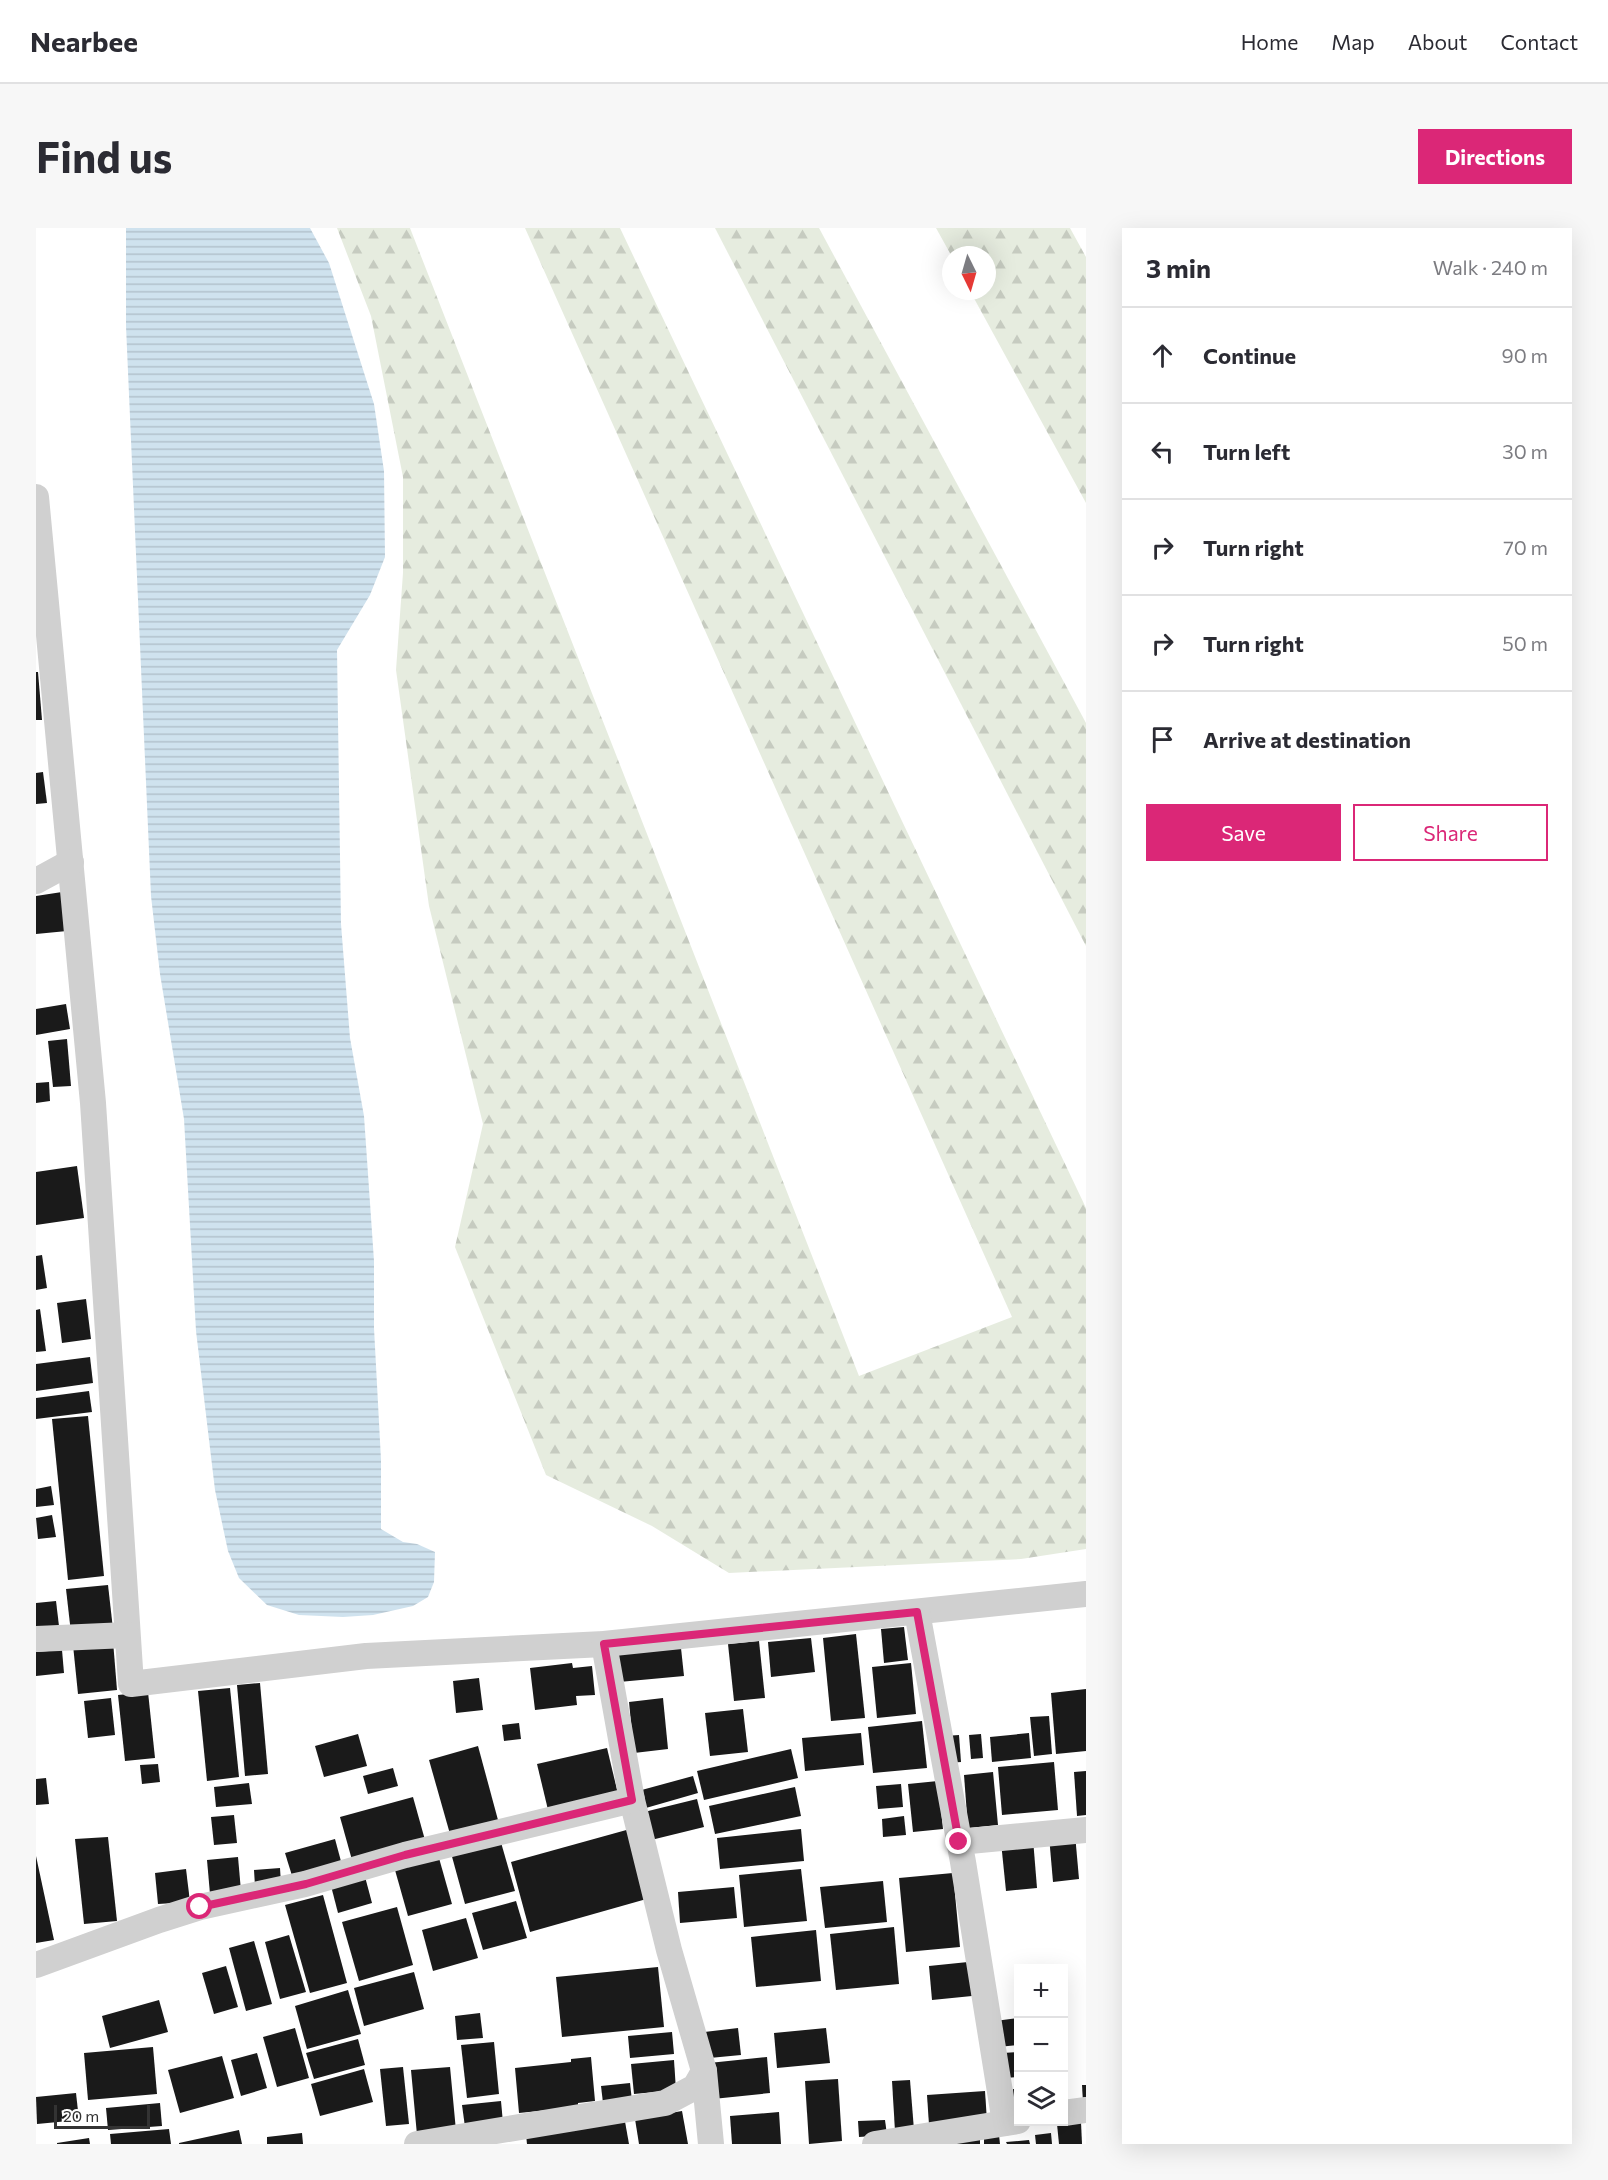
<!DOCTYPE html>
<meta charset="utf-8">
<style>
:root{--surface:#fff;--page:#f7f7f7;--text:#2b2b33;--muted:#7c7c81;--line:#e1e1e2;--accent:#db2777}
body{margin:0;font-family:Commissioner,sans-serif;background:var(--page);color:var(--text)}
.controls{position:absolute;right:18px;bottom:18px;display:grid;overflow:hidden;border-radius:0px;box-shadow:0 6px 24px #0002}
.controls button{width:54px;height:54px;display:grid;place-items:center;padding:0;border:0;border-bottom:2px solid var(--line);background:var(--surface);color:var(--text);font:30px sans-serif}
.compass{position:absolute;left:906px;top:18px;width:54px;height:54px;border-radius:50%;background:var(--surface);box-shadow:0 6px 24px #0002;rotate:175deg}
.scale{position:absolute;left:18px;bottom:15px;width:96px;box-sizing:border-box;padding-left:6px;border:3px solid #333;border-top:0;font-size:16px;line-height:21px;white-space:nowrap;color:#333;-webkit-text-stroke:4px #fff;paint-order:stroke}
.stop{position:absolute;width:18px;height:18px;margin:-14px;border:4px solid #db2777;border-radius:50%;background:#fff}
.stop.end{background:#db2777;border-color:#fff;box-shadow:0 2px 6px #0008}
.list{margin:0;padding:0;list-style:none}
h2{display:flex;justify-content:space-between;align-items:center;height:78px;margin:0;padding:0 24px;font-size:26px}
h2 small{font-size:20px;font-weight:400;color:var(--muted)}
.list li{display:grid;grid-template-columns:39px 1fr auto;gap:18px;align-items:center;box-sizing:border-box;height:96px;padding:0 24px;border-top:2px solid var(--line)}
.list b{display:block;font-size:22px;white-space:nowrap}
.list em{font-size:20px;font-style:normal;color:var(--muted)}
.actions{display:flex;gap:12px;padding:18px 24px}
.actions a{flex:1;padding:14px 0;border:2px solid var(--accent);border-radius:0px;text-align:center;font-size:21px;color:var(--accent)}
.actions .main{background:var(--accent);color:#fff}
.icon{flex:none;width:33px;height:33px;fill:none;stroke:currentColor;stroke-width:2;stroke-linecap:round;stroke-linejoin:round}
.map{position:relative;flex:none;width:1050px;height:1916px;overflow:hidden;border-radius:0px}
header{display:flex;align-items:center;gap:36px;box-sizing:border-box;height:84px;padding:0 30px;background:var(--surface);border-bottom:2px solid var(--line)}
header strong{font-size:28px}
nav{display:flex;gap:33px;margin-inline-start:auto;font-size:21px}
.intro{display:flex;align-items:center;justify-content:space-between;box-sizing:border-box;height:144px;padding:0 36px}
h1{margin:0;font-size:42px}
.button{padding:15px 27px;border-radius:0px;background:var(--accent);color:#fff;font-size:21px;font-weight:700}
main{display:flex;gap:36px;padding:0 36px}
aside{flex:1;background:var(--surface);border-radius:0px;box-shadow:0 6px 24px #0002}
.map>svg:first-child{display:block}
</style>
<header>
<strong>Nearbee</strong>
<nav><a>Home</a><a>Map</a><a>About</a><a>Contact</a></nav>
</header>
<div class="intro"><h1>Find us</h1><a class="button">Directions</a></div>
<main>
<div class="map">
<svg width="1050" height="1916" viewBox="0 0 1050 1916">
<defs>
<pattern id="forest-firs" width="22" height="20" patternUnits="userSpaceOnUse" patternTransform="scale(1.5)"><rect width="22" height="20" fill="#e6ecdf"/><path d="M5 1l3.5 6h-7zM16 11l3.5 6h-7z" fill="#c6cbc0"/></pattern>
<pattern id="water-rules" width="6" height="5" patternUnits="userSpaceOnUse" patternTransform="scale(1.5)"><rect width="6" height="5" fill="#cfe2ee"/><path d="M0 2.5h6" fill="none" stroke="#b2c2cd"/></pattern>
</defs>
<rect width="100%" height="100%" fill="#fff"/>
<g fill="url(#forest-firs)">
<path d="M301 0H374L823 1148 976 1089 489 0H584L1050 980V1321L985 1331 693 1345 616 1298 510 1247 419 1019 447 896 393 678 360 442 367 345V249L335 88Z"/>
<path d="M679 0H783L1050 495V718Z"/>
<path d="M900 0H1034L1050 29V275L934 63H951V27H915Z"/>
</g>
<path fill="url(#water-rules)" d="M90 0H274L293 35 338 176 348 243 349 329 334 367 301 422 305 696 314 810 328 888 338 1033V1100L345 1232V1301L367 1314 381 1316 399 1324 398 1354 392 1369 377 1378 337 1387 307 1389 263 1387 231 1377 203 1350 192 1323 179 1262 160 1103 148 891 124 746 115 668 90 98Z"/>
<g fill="#1a1a1a">
<path d="M0 444H2L6 492H0Z"/>
<path d="M7 544 11 575 0 576V545Z"/>
<path d="M26 664 31 703 0 706V668Z"/>
<path d="M30 776 34 801 0 807V781Z"/>
<path d="M31 811 35 858 17 859 12 813Z"/>
<path d="M13 854 14 873 0 875V855Z"/>
<path d="M41 938 48 990 0 997V944Z"/>
<path d="M6 1027 11 1060 0 1062V1028Z"/>
<path d="M50 1071 55 1111 26 1115 21 1075Z"/>
<path d="M4 1081 10 1123 0 1124V1082Z"/>
<path d="M54 1129 57 1155 0 1163V1136Z"/>
<path d="M53 1163 56 1184 0 1191V1170Z"/>
<path d="M52 1188 68 1348 32 1352 16 1191Z"/>
<path d="M15 1258 18 1277 0 1279V1261Z"/>
<path d="M16 1287 20 1309 2 1311 0 1290Z"/>
<path d="M72 1357 77 1401 35 1405 30 1361Z"/>
<path d="M20 1373 23 1398 0 1400V1375Z"/>
<path d="M868 1399 872 1432 848 1435 845 1401Z"/>
<path d="M820 1406 829 1490 795 1493 787 1410Z"/>
<path d="M775 1410 779 1444 735 1449 732 1414Z"/>
<path d="M77 1413 81 1462 42 1466 37 1417Z"/>
<path d="M723 1413 729 1470 698 1473 692 1416Z"/>
<path d="M645 1420 648 1448 583 1454 581 1426Z"/>
<path d="M26 1422 28 1445 0 1448V1424Z"/>
<path d="M536 1435 537 1440 556 1438 559 1467 540 1468 541 1477 499 1482 494 1440Z"/>
<path d="M875 1435 880 1486 841 1490 836 1439Z"/>
<path d="M443 1450 447 1482 420 1485 417 1453Z"/>
<path d="M224 1455 232 1546 209 1548 201 1457Z"/>
<path d="M194 1460 203 1549 171 1553 162 1463Z"/>
<path d="M1050 1461V1523L1020 1526 1015 1465Z"/>
<path d="M112 1464 119 1530 89 1533 82 1467Z"/>
<path d="M75 1470 79 1507 52 1510 48 1473Z"/>
<path d="M627 1470 632 1521 598 1525 593 1474Z"/>
<path d="M707 1481 712 1524 674 1528 669 1485Z"/>
<path d="M1013 1488 1016 1526 998 1528 994 1489Z"/>
<path d="M886 1493 891 1540 837 1545 832 1499Z"/>
<path d="M483 1495 485 1511 468 1513 466 1497Z"/>
<path d="M825 1505 828 1537 769 1543 766 1510Z"/>
<path d="M993 1505 995 1530 956 1534 954 1509Z"/>
<path d="M322 1506 331 1538 288 1549 279 1518Z"/>
<path d="M945 1506 947 1530 935 1531 933 1507Z"/>
<path d="M923 1507 925 1534 911 1535 909 1508Z"/>
<path d="M442 1518 462 1592 414 1606 393 1532Z"/>
<path d="M571 1520 583 1570 513 1586 501 1536Z"/>
<path d="M755 1521 762 1550 668 1572 661 1543Z"/>
<path d="M1018 1534 1022 1582 966 1587 962 1539Z"/>
<path d="M122 1536 124 1554 106 1556 104 1537Z"/>
<path d="M357 1540 362 1558 332 1566 327 1548Z"/>
<path d="M1050 1543V1587L1041 1588 1038 1544Z"/>
<path d="M957 1544 962 1597 932 1600 928 1547Z"/>
<path d="M657 1548 662 1565 596 1584 591 1566Z"/>
<path d="M10 1550 13 1576 0 1577V1551Z"/>
<path d="M902 1553 907 1601 877 1604 872 1556Z"/>
<path d="M213 1555 216 1576 180 1579 178 1559Z"/>
<path d="M865 1556 867 1579 842 1581 840 1558Z"/>
<path d="M759 1559 765 1588 679 1606 673 1578Z"/>
<path d="M377 1569 389 1612 316 1632 304 1589Z"/>
<path d="M661 1571 668 1599 607 1614 600 1586Z"/>
<path d="M198 1587 201 1615 178 1617 175 1589Z"/>
<path d="M868 1588 870 1607 847 1609 846 1591Z"/>
<path d="M594 1601 614 1670 494 1704 475 1634Z"/>
<path d="M765 1601 768 1633 684 1641 681 1610Z"/>
<path d="M1039 1606 1043 1651 1017 1654 1013 1608Z"/>
<path d="M72 1609 81 1693 48 1696 39 1611Z"/>
<path d="M299 1611 306 1637 257 1651 249 1625Z"/>
<path d="M464 1611 479 1663 429 1676 415 1625Z"/>
<path d="M997 1611 1001 1660 970 1663 965 1614Z"/>
<path d="M401 1623 416 1676 372 1688 357 1635Z"/>
<path d="M0 1628 18 1712 0 1715Z"/>
<path d="M202 1629 205 1663 174 1666 171 1632Z"/>
<path d="M244 1640 245 1655 219 1658 218 1642Z"/>
<path d="M150 1641 154 1674 122 1676 119 1645Z"/>
<path d="M765 1641 771 1693 708 1699 703 1647Z"/>
<path d="M328 1645 336 1675 302 1685 294 1654Z"/>
<path d="M917 1645 924 1719 870 1724 863 1650Z"/>
<path d="M847 1653 851 1694 789 1700 784 1659Z"/>
<path d="M698 1659 701 1690 644 1695 642 1664Z"/>
<path d="M287 1667 311 1755 274 1765 249 1677Z"/>
<path d="M480 1673 491 1710 447 1722 436 1685Z"/>
<path d="M361 1679 377 1737 323 1753 306 1694Z"/>
<path d="M430 1690 442 1730 397 1743 386 1702Z"/>
<path d="M858 1699 863 1756 800 1762 794 1706Z"/>
<path d="M780 1702 785 1753 720 1759 715 1709Z"/>
<path d="M253 1707 270 1764 244 1771 229 1714Z"/>
<path d="M218 1713 236 1776 210 1783 193 1720Z"/>
<path d="M932 1734 936 1768 896 1772 893 1738Z"/>
<path d="M190 1738 202 1779 178 1786 166 1745Z"/>
<path d="M622 1739 628 1799 526 1809 520 1749Z"/>
<path d="M378 1744 388 1781 328 1798 318 1760Z"/>
<path d="M312 1762 325 1806 271 1821 259 1778Z"/>
<path d="M123 1772 132 1804 74 1820 66 1788Z"/>
<path d="M444 1785 447 1810 421 1812 419 1788Z"/>
<path d="M982 1790V1817L962 1819 959 1793Z"/>
<path d="M259 1800 273 1850 241 1859 227 1809Z"/>
<path d="M702 1800 705 1827 663 1831 660 1805Z"/>
<path d="M790 1800 794 1835 741 1840 738 1805Z"/>
<path d="M636 1804 638 1826 594 1830 592 1808Z"/>
<path d="M322 1811 329 1837 278 1851 270 1825Z"/>
<path d="M458 1814 463 1866 431 1870 425 1817Z"/>
<path d="M117 1819 121 1866 52 1872 48 1825Z"/>
<path d="M982 1824V1849L969 1850 967 1825Z"/>
<path d="M221 1825 231 1860 205 1868 195 1832Z"/>
<path d="M186 1828 198 1870 144 1885 132 1842Z"/>
<path d="M555 1829 559 1873 542 1875V1879L483 1885 479 1840 535 1834V1831Z"/>
<path d="M731 1829 734 1865 677 1871 673 1835Z"/>
<path d="M638 1832 640 1862 598 1866 595 1836Z"/>
<path d="M367 1839 373 1896 350 1898 344 1841Z"/>
<path d="M414 1839 420 1903 381 1907 375 1842Z"/>
<path d="M328 1841 337 1874 284 1888 275 1856Z"/>
<path d="M802 1851 806 1913 773 1916 769 1853Z"/>
<path d="M874 1852 878 1902 859 1903 856 1853Z"/>
<path d="M594 1855 596 1873 567 1875 565 1858Z"/>
<path d="M1046 1857H1050V1875H1047Z"/>
<path d="M977 1861H982V1880H978Z"/>
<path d="M949 1863 951 1893 893 1897 891 1867Z"/>
<path d="M40 1865 43 1892 1 1896 0 1869Z"/>
<path d="M465 1873 467 1895 429 1899 426 1877Z"/>
<path d="M124 1875 126 1898 72 1902 70 1880Z"/>
<path d="M646 1883 652 1916H603L599 1891Z"/>
<path d="M743 1884 745 1916H696L694 1888Z"/>
<path d="M588 1888 593 1916H491L490 1907Z"/>
<path d="M849 1892 851 1907 823 1909 822 1893Z"/>
<path d="M1045 1894 1046 1916H1023L1021 1896Z"/>
<path d="M133 1901 135 1916H75L74 1906Z"/>
<path d="M203 1902 206 1916H143V1915Z"/>
<path d="M266 1905 267 1916H231V1909Z"/>
<path d="M1015 1905 1016 1916H1000L999 1907Z"/>
<path d="M963 1907 964 1916H948V1908Z"/>
<path d="M53 1910 54 1916H21V1915Z"/>
<path d="M944 1910V1916H909Z"/>
<path d="M993 1912 994 1916H971L970 1914Z"/>
</g>
<g fill="none" stroke-linecap="round" stroke-linejoin="round">
<g stroke="#d0d0d0" stroke-width="26">
<path d="M0 269 57 875 95 1456 330 1428 568 1416 1050 1366"/>
<path d="M0 653 35 634"/>
<path d="M881 1384 927 1634 969 1895"/>
<path d="M0 1411 91 1407"/>
<path d="M568 1416 596 1572 633 1722 668 1843"/>
<path d="M923 1614 1050 1602"/>
<path d="M0 1737 123 1692 164 1679 269 1656 369 1627 596 1572"/>
<path d="M1028 1885 1050 1882"/>
<path d="M381 1916 629 1875 659 1859 668 1843 675 1916"/>
<path d="M839 1916 982 1893"/>
</g>
</g>
<g fill="none" stroke-linecap="round" stroke-linejoin="round">
<path stroke="#db2777" stroke-width="8" d="M164 1679 270 1656 369 1627 596 1572 568 1416 881 1384 923 1614"/>
</g>
</svg>
<div class="controls">
<button>+</button>
<button>−</button>
<button><svg class="icon" aria-label="layers" viewBox="0 0 24 24"><path d="M12 4l9 5-9 5-9-5zM3 14l9 5 9-5"/></svg></button>
</div>
<svg class="compass" viewBox="-18 -18 36 36"><path d="M0-13l5 13h-10z" fill="#e53935"/><path d="M0 13l5-13h-10z" fill="#7c7c81"/></svg>
<div class="scale">20 m</div>
<div class="stop" style="left:164px;top:1679px"></div>
<div class="stop end" style="left:923px;top:1614px"></div>
</div>
<aside>
<h2>3 min<small>Walk · 240 m</small></h2>
<ul class="list">
<li><svg class="icon" aria-label="ahead" viewBox="0 0 24 24"><path d="M12 20V5M6 11l6-6 6 6"/></svg><div><b>Continue</b></div><em>90 m</em></li>
<li><svg class="icon" aria-label="left" viewBox="0 0 24 24"><path d="M17 20v-9H6M10 6l-5 5 5 5"/></svg><div><b>Turn left</b></div><em>30 m</em></li>
<li><svg class="icon" aria-label="right" viewBox="0 0 24 24"><path d="M7 20v-9h11M14 6l5 5-5 5"/></svg><div><b>Turn right</b></div><em>70 m</em></li>
<li><svg class="icon" aria-label="right" viewBox="0 0 24 24"><path d="M7 20v-9h11M14 6l5 5-5 5"/></svg><div><b>Turn right</b></div><em>50 m</em></li>
<li><svg class="icon" aria-label="arrive" viewBox="0 0 24 24"><path d="M6 21V4h12l-3 4 3 4H6"/></svg><div><b>Arrive at destination</b></div></li>
</ul>
<div class="actions"><a class="main">Save</a><a>Share</a></div>
</aside>
</main>
